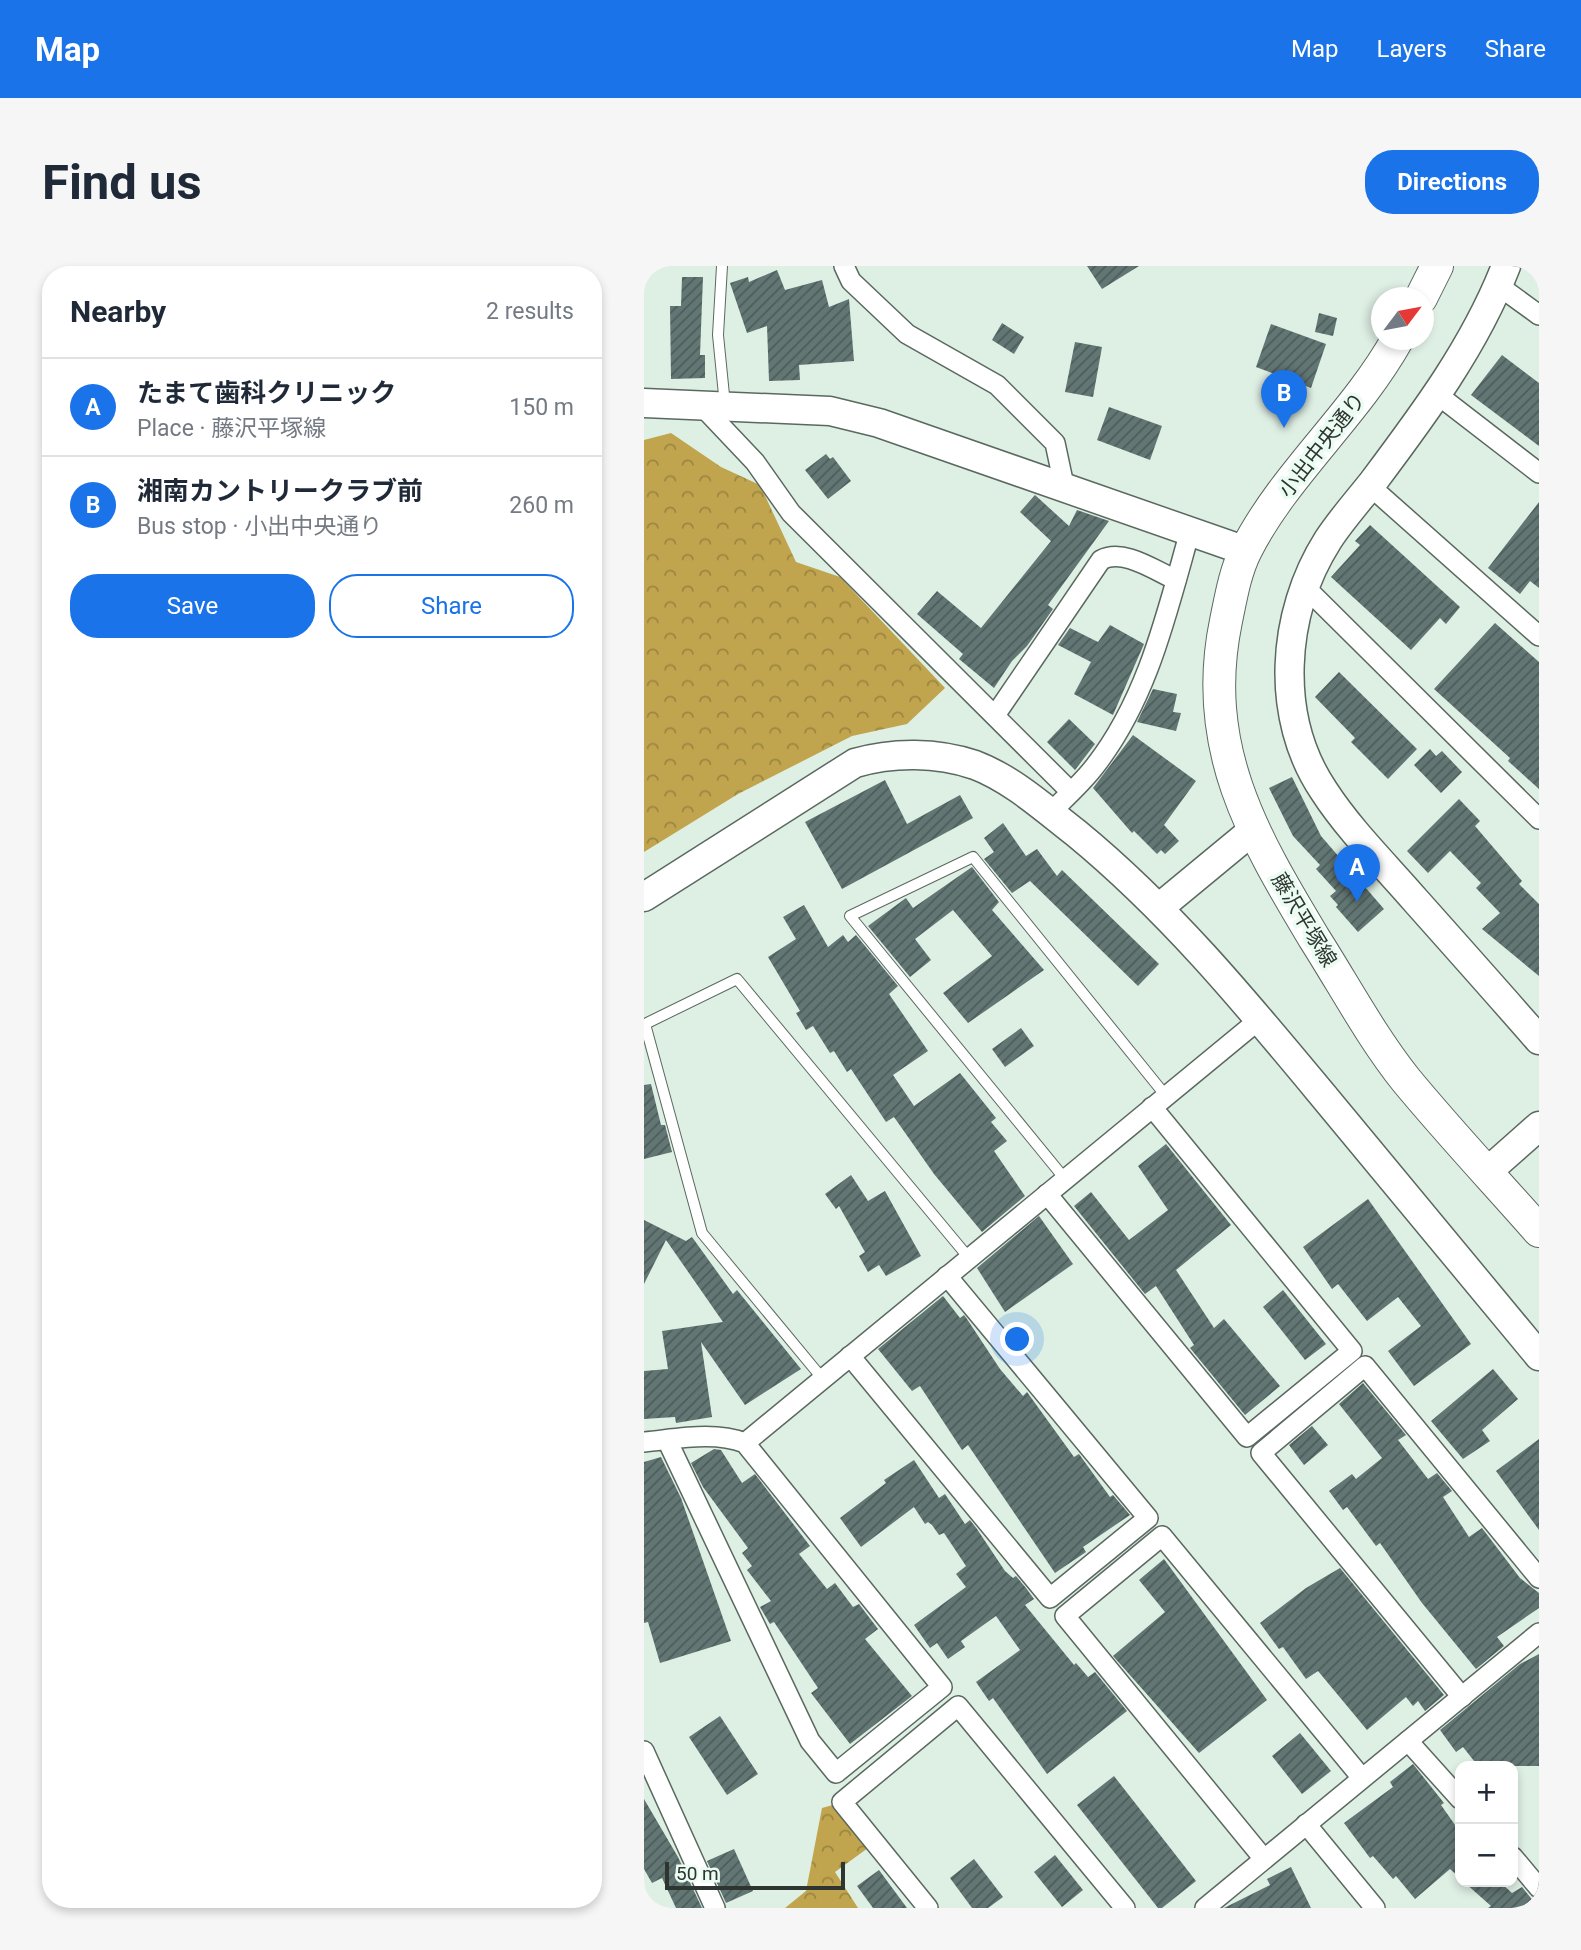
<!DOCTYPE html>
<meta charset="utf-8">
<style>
:root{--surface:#fff;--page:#f6f6f7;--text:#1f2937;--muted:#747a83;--line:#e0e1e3;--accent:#1a73e8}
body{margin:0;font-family:Roboto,"Noto Sans JP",sans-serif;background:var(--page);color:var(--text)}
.controls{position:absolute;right:21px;bottom:21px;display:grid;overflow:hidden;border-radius:14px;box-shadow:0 4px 10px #0003}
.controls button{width:63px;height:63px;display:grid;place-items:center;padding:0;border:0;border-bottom:2px solid var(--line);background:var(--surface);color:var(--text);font:35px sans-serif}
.compass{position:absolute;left:727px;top:21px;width:63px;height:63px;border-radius:50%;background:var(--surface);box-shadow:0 4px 10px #0003;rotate:58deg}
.scale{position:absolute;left:21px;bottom:18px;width:180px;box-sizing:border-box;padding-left:7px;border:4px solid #2e3430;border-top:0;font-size:19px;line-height:24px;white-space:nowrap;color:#2e3430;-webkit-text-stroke:5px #ebfcf2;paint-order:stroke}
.you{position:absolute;left:374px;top:1074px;width:24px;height:24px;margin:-18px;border:5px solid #fff;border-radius:50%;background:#1a73e8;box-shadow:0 0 0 10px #1a73e833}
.badge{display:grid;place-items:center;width:46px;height:46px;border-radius:50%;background:var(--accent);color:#fff;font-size:23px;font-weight:700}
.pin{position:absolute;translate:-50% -58px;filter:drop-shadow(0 2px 4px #0008)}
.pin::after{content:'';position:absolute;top:37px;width:24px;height:21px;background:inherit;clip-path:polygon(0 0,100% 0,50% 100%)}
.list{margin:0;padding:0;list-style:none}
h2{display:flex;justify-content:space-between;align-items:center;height:91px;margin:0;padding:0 28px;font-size:30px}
h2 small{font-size:23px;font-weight:400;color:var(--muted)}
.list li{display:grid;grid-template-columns:46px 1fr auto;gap:21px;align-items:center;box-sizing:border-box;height:98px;padding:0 28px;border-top:2px solid var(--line)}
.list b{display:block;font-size:26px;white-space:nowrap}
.list p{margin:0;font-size:23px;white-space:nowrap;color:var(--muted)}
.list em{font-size:23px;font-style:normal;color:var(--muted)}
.actions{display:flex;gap:14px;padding:21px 28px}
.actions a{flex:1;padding:16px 0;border:2px solid var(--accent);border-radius:28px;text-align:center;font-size:24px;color:var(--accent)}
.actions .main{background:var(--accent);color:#fff}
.map{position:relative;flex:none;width:895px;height:1642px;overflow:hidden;border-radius:28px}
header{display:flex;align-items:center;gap:42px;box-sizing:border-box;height:98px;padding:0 35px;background:var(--accent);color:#fff}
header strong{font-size:33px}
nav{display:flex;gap:38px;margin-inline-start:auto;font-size:24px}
.intro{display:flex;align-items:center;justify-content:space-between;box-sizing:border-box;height:168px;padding:0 42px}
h1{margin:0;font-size:49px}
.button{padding:18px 32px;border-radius:28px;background:var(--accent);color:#fff;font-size:24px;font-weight:700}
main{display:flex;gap:42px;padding:0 42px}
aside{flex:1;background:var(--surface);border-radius:28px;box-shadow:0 4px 10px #0003}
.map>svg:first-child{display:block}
</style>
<header>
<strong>Map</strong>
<nav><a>Map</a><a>Layers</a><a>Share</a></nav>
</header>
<div class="intro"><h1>Find us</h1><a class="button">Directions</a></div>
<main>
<aside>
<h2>Nearby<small>2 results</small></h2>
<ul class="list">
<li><span class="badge">A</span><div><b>たまて歯科クリニック</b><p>Place · 藤沢平塚線</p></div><em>150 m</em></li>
<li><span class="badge">B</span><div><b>湘南カントリークラブ前</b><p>Bus stop · 小出中央通り</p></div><em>260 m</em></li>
</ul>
<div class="actions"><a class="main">Save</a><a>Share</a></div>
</aside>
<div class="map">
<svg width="895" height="1642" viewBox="0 0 895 1642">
<defs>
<pattern id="forest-crowns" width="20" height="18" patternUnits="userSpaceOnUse" patternTransform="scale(1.75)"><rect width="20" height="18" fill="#c0a44e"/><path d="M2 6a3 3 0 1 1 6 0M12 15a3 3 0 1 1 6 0" fill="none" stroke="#9c8641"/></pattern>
<pattern id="building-hatch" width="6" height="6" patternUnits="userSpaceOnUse" patternTransform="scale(1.75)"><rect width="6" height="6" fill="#627674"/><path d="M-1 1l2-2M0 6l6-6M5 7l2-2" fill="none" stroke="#4d5c5a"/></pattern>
</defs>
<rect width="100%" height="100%" fill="#deefe4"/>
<g fill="url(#forest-crowns)">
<path d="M27 167 77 201 116 219 152 296 196 311 301 422 263 458 208 470 94 528 0 586V174Z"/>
<path d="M196 1537 224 1582 191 1606 214 1642H141L162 1625 178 1542Z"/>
</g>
<g fill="url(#building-hatch)">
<path d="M443 0H495L458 23Z"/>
<path d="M133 4 141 24 178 14 185 41 205 33 210 95 155 99 156 114 125 115 123 60 103 67 86 17 104 11 105 16Z"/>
<path d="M38 11H59L56 89H61V112L27 113 26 40H37Z"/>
<path d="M675 47 693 52 689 70 671 66Z"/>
<path d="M358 57 380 71 370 88 348 74Z"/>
<path d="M627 58 682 78 667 122 612 101Z"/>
<path d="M431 76 458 81 449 131 421 126Z"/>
<path d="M858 89 895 117V180L827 129Z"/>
<path d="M465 141 518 160 506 194 453 174Z"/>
<path d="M182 188 186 193 189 191 207 215 184 233 161 204Z"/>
<path d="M391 229 425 260 433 244 465 255 404 339 409 343 383 380 368 395 350 422 315 393 319 388 273 348 293 325 337 362 407 275 376 246Z"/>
<path d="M895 236V322L886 315 876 328 844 302Z"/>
<path d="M726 259 816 341 802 358 796 352 767 384 687 311 716 279 711 275Z"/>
<path d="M851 357 895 396V523L864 495 866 492 790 423Z"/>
<path d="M466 359 500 378 469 449 430 428 447 396 414 379 426 362 454 376Z"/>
<path d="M695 406 773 483 744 513 707 476 711 472 671 431Z"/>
<path d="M509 423 533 428 529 446 537 447 532 465 493 456Z"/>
<path d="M425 453 451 478 431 504 403 476Z"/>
<path d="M489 469 552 515 520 559 535 575 521 588 517 584 513 588 490 565 488 567 449 522Z"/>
<path d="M786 483 792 490 798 485 818 506 797 527 770 499Z"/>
<path d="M648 511 677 570 740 643 714 666 692 641 694 639 686 630 692 625 672 603 676 599 649 570 625 522Z"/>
<path d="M241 514 263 558 316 529 329 552 198 623 161 556Z"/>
<path d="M815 533 836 555 831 560 878 615 875 618 895 638V710L838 663 856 647 832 622 837 617 806 585 784 607 763 585Z"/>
<path d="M359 557 382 590 393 583 413 610 418 604 515 698 494 720 386 615 368 627 340 593 350 586 340 572Z"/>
<path d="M328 601 355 636 348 644 400 704 324 757 299 727 348 690 309 644 271 673 287 694 266 711 224 660 262 632 269 642Z"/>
<path d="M160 639 184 681 199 669 204 676 212 669 254 720 245 728 284 785 249 809 270 840 316 807 352 852 347 856 363 875 350 885 381 930 338 966 290 908 250 851 242 856 207 803 203 806 190 785 186 787 169 760 162 764 152 747 156 745 124 691 152 673 139 651Z"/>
<path d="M377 762 390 780 361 801 348 783Z"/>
<path d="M7 818 17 859H21L28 886 0 893V819Z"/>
<path d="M522 878 587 959 532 1004 570 1062 580 1053 636 1120 601 1149 546 1082 550 1079 512 1020 501 1028 430 940 447 926 485 974 524 944 494 900Z"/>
<path d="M207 909 224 935 241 925 277 990 242 1010 235 999 224 1006 215 990 221 986 195 940 192 943 181 928Z"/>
<path d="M724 933 827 1078 770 1120 744 1085 777 1060 754 1031 723 1055 694 1018 688 1023 659 981Z"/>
<path d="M395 950 429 998 361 1046 333 1002Z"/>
<path d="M0 954 42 975 48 971 89 1028 93 1024 157 1103 101 1139 57 1076 68 1151 32 1157 31 1151 0 1153V1105L24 1103 18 1065 79 1056 22 974 0 1018Z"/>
<path d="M639 1024 682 1078 661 1094 619 1041Z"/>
<path d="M299 1030 316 1052 320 1049 323 1053 356 1103 379 1130 383 1126 430 1191 435 1188 466 1231 469 1229 486 1249 439 1281 442 1286 411 1307 324 1179 318 1184 276 1120 268 1125 234 1083Z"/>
<path d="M849 1103 874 1133 838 1164 846 1175 819 1193 787 1155Z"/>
<path d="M719 1117 762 1169 754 1174 784 1213 793 1207 808 1225 799 1231 825 1271 838 1262 876 1312 895 1327V1342L853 1371 860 1380 832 1403 778 1337 736 1277 732 1280 703 1241 699 1244 685 1225 708 1208 712 1213 738 1192 695 1138Z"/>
<path d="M668 1160 684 1179 660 1199 645 1179Z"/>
<path d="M895 1173V1264L852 1205Z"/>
<path d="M70 1183 77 1184 98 1217 111 1208 166 1280 155 1288 183 1323 191 1317 209 1341 215 1338 234 1363 221 1373 268 1430 206 1478 167 1427 174 1422 130 1356 126 1358 116 1341 127 1335 103 1304 108 1300 98 1287 104 1282 59 1221 47 1197Z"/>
<path d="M17 1191 37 1232 87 1375 16 1397 4 1356 0 1357V1196Z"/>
<path d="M270 1194 295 1232 301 1228 321 1258 326 1254 333 1263 361 1305 369 1312 372 1310 382 1322 390 1333 381 1339 430 1399 432 1397 444 1411 451 1406 483 1445 403 1508 349 1432 345 1435 332 1416 376 1384 352 1350 317 1375 321 1381 304 1393 293 1377 286 1382 270 1359 322 1321 312 1308 322 1300 300 1267 295 1269 288 1259 284 1256 281 1258 270 1241 217 1281 196 1252 242 1217 240 1214Z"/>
<path d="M520 1293 623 1434 555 1487 469 1390 521 1346 495 1314Z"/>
<path d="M696 1302 800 1429 781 1445 774 1435 769 1440 762 1431 723 1464 674 1405 662 1413 639 1381 635 1383 616 1357 662 1322Z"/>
<path d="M895 1388V1500H834L819 1481 812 1486 796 1464 876 1398Z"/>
<path d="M76 1450 114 1508 83 1529 45 1471Z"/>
<path d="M656 1467 687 1505 658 1528 628 1490Z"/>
<path d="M769 1498 800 1537 797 1539 816 1566V1612L806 1603 771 1633 752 1610 749 1613 729 1590 726 1592 700 1557 749 1521 746 1516Z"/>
<path d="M470 1510 552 1615 518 1642H514L433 1539Z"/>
<path d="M0 1533 34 1591 58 1642H32L18 1612 8 1617 0 1603Z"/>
<path d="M90 1583 109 1625 82 1637 63 1595Z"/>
<path d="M411 1589 439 1624 418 1641 390 1606Z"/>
<path d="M330 1593 359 1631 344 1642H328L306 1612Z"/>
<path d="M647 1601 667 1642H580L626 1619 623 1613Z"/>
<path d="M235 1604 263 1642H229L213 1620Z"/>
<path d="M820 1616H856L868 1627 878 1621 895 1642H844L847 1640Z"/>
</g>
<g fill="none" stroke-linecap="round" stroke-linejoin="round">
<defs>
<g id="lane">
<path d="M78 0 74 69 81 139"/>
<path d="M421 913 206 650 329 591 522 830"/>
<path d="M178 1112 58 967 1 758 93 713 325 992"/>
</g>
<g id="street">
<path d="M200 0 207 15 263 68 353 119 411 177 421 224"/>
<path d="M855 20 895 49"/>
<path d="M794 129 895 207"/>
<path d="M57 139 111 196 147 247 427 526"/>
<path d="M726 220 895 370"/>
<path d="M660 320 895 553"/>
<path d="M352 448 457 294C479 282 510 304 532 314"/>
<path d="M406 547C421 532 438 517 451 500 504 432 523 346 546 265"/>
<path d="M403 928 603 1171 708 1085 508 841"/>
<path d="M206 1090 406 1332 504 1252 303 1010"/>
<path d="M0 1176C33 1173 70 1165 101 1177L298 1421 192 1507 166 1475 23 1174"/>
<path d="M101 1177 616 753"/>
<path d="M818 1431 617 1187 721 1100 895 1312"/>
<path d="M764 1475 816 1533"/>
<path d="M0 1485 71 1642"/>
<path d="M662 1558 731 1642"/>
<path d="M869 1591 895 1622"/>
<path d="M620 1593 421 1350 518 1270 718 1512"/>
<path d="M284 1642 198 1536 314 1440 481 1642"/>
<path d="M561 1642 895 1367"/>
</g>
<g id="secondary">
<path d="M862 0C831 80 780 148 729 216 714 235 697 254 684 274 637 348 630 451 680 525 706 565 741 599 772 635 813 681 854 727 895 774"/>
<path d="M0 137 186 145 235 157 602 285"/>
<path d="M0 631 211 497C249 486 293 486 331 499 368 513 401 543 432 567 527 645 604 739 682 833 753 919 824 1005 895 1090"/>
<path d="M516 641 608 565"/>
<path d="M843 906 895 860"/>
</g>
<g id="primary">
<path d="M777 32 793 0"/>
<path d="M753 74C711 149 640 209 602 284 591 306 587 331 582 355 556 480 608 569 670 672 700 719 727 770 762 814 805 866 851 915 895 965"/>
</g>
</defs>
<use href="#lane" stroke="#5a6960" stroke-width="12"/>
<use href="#street" stroke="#5a6960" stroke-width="22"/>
<use href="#secondary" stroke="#5a6960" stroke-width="31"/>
<use href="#primary" stroke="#5a6960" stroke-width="34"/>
<use href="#lane" stroke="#fff" stroke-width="10"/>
<use href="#street" stroke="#fff" stroke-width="19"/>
<use href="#secondary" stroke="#fff" stroke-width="28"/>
<use href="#primary" stroke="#fff" stroke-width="32"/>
</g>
<g text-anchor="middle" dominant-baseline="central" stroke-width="7" stroke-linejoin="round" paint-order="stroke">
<g font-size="21" fill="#2e3430" stroke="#ebfcf2">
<text transform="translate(678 179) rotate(-52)">小出中央通り</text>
<text transform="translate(660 654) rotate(59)">藤沢平塚線</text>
</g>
</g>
</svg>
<div class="controls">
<button>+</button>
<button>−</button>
</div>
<svg class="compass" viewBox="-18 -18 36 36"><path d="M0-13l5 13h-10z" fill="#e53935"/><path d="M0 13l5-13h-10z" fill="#747a83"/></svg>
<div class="scale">50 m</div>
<div class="you"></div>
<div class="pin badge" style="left:713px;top:636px">A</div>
<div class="pin badge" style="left:640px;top:162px">B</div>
</div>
</main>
